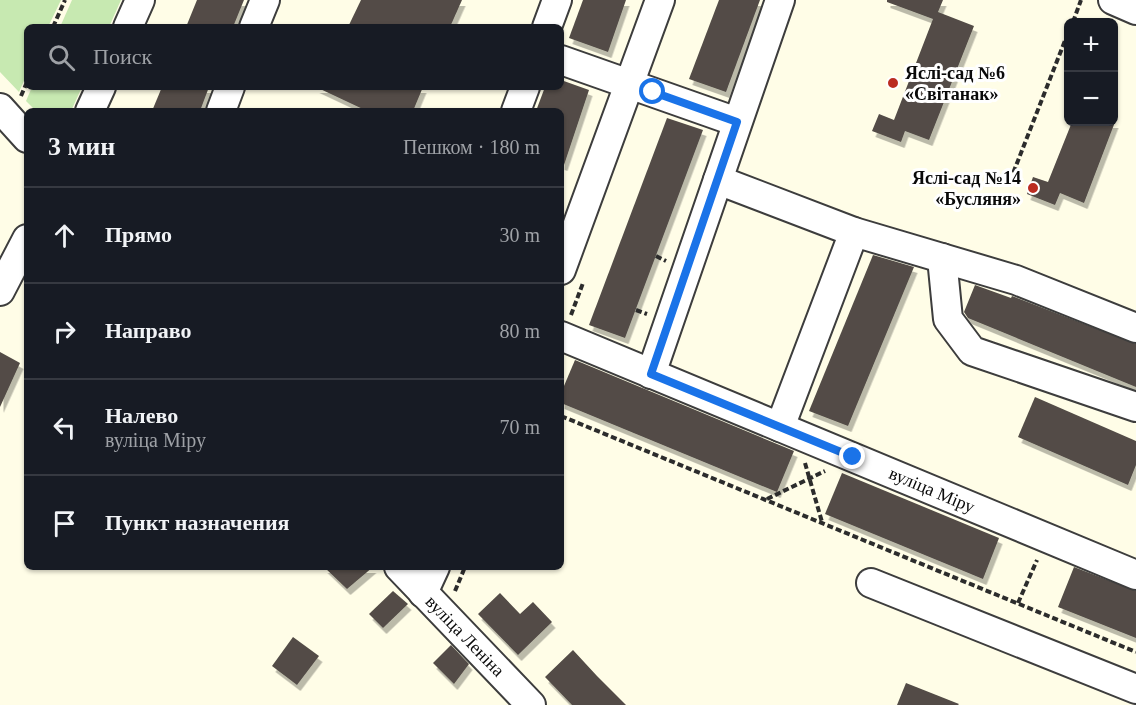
<!DOCTYPE html>
<html lang="ru">
<meta charset="utf-8">
<style>
:root{--surface:#171b24;--page:#242831;--text:#f1f3f6;--muted:#9ea1a6;--line:#363941}
body{margin:0;font-family:"Times New Roman",serif;background:var(--page);color:var(--text)}
.controls{position:absolute;right:18px;top:18px;display:grid;overflow:hidden;border-radius:9px;box-shadow:0 2px 4px #0004}
.controls button{width:54px;height:54px;display:grid;place-items:center;padding:0;border:0;border-bottom:2px solid var(--line);background:var(--surface);color:var(--text);font:30px sans-serif}
.stop{position:absolute;width:18px;height:18px;margin:-14px;border:4px solid #1a73e8;border-radius:50%;background:#fff}
.stop.end{background:#1a73e8;border-color:#fff;box-shadow:0 2px 6px #0008}
.list{margin:0;padding:0;list-style:none}
h2{display:flex;justify-content:space-between;align-items:center;height:78px;margin:0;padding:0 24px;font-size:26px}
h2 small{font-size:20px;font-weight:400;color:var(--muted)}
.list li{display:grid;grid-template-columns:39px 1fr auto;gap:18px;align-items:center;box-sizing:border-box;height:96px;padding:0 24px;border-top:2px solid var(--line)}
.list b{display:block;font-size:22px;white-space:nowrap}
.list p{margin:0;font-size:20px;white-space:nowrap;color:var(--muted)}
.list em{font-size:20px;font-style:normal;color:var(--muted)}
.icon{flex:none;width:33px;height:33px;fill:none;stroke:currentColor;stroke-width:2;stroke-linecap:round;stroke-linejoin:round}
.map{position:relative;flex:none;width:1136px;height:705px;overflow:hidden}
.search{position:absolute;background:var(--surface);box-shadow:0 2px 4px #0004;left:24px;top:24px;width:540px;height:66px;display:flex;align-items:center;gap:15px;box-sizing:border-box;padding:0 21px;border-radius:9px;color:var(--muted);font-size:22px}
.panel{position:absolute;background:var(--surface);box-shadow:0 2px 4px #0004;left:24px;top:108px;width:540px;height:462px;border-radius:9px}
.map>svg:first-child{display:block}
</style>
<div class="map">
<svg width="1136" height="705" viewBox="0 0 1136 705">
<defs>
<filter id="shadow"><feDropShadow dx="3.5" dy="6" stdDeviation="0" flood-color="#0004"/></filter>
</defs>
<rect width="100%" height="100%" fill="#fffde7"/>
<g fill="#c7e9b1">
<path d="M0 0H61L48 27H27V74L19 92 0 72Z"/>
<path d="M72 0H121L109 27H60Z"/>
<path d="M32 87H82L71 111H36L26 101Z"/>
</g>
<g fill="#524c46" filter="url(#shadow)">
<path d="M197 0H244L233 27H186Z"/>
<path d="M361 0H462L450 27H348Z"/>
<path d="M583 0H626L608 52 569 38Z"/>
<path d="M719 0H760L726 92 689 79Z"/>
<path d="M887 0H943L938 12 974 26 929 140 905 131 901 142 872 131 879 114 894 120 933 19 887 2Z"/>
<path d="M561 80 589 90 564 165 561 164V111H536L545 87H561Z"/>
<path d="M162 87H209L200 111H152Z"/>
<path d="M316 87H423L413 111H367Z"/>
<path d="M667 118 703 130 625 338 589 325Z"/>
<path d="M1072 122H1115L1084 203 1060 193 1055 205 1027 194 1033 177 1048 182Z"/>
<path d="M873 255 914 267 848 426 809 411Z"/>
<path d="M975 285 1011 298 1012 296 1136 344V387L968 318 964 312Z"/>
<path d="M0 352 20 363 0 407Z"/>
<path d="M575 360 794 451 777 492 561 403V393Z"/>
<path d="M1035 397 1136 441V465L1128 485 1018 437Z"/>
<path d="M842 473 999 538 983 579 825 514Z"/>
<path d="M324 567H373L347 589Z"/>
<path d="M1074 567 1136 591V638L1058 607Z"/>
<path d="M393 591 408 604 383 628 369 614Z"/>
<path d="M500 593 520 614 533 602 552 622 518 655 478 614Z"/>
<path d="M293 637 319 656 297 685 272 666Z"/>
<path d="M451 645 469 664 454 684 433 663Z"/>
<path d="M573 650 597 676 626 705H572L545 677Z"/>
<path d="M906 683 959 704 958 705H897Z"/>
</g>
<g fill="none" stroke-linecap="round" stroke-linejoin="round">
<defs>
<g id="minor">
<path d="M1113 0 1136 10"/>
<path d="M128 27 140 0"/>
<path d="M254 27 265 0"/>
<path d="M547 27 557 0"/>
<path d="M561 60 737 122"/>
<path d="M0 108 27 138"/>
<path d="M90 111 101 87"/>
<path d="M221 111 230 87"/>
<path d="M516 111 525 87"/>
<path d="M718 180 854 232 1016 280 1136 328"/>
<path d="M942 258 948 319 972 351 1136 407"/>
<path d="M561 270 660 0"/>
<path d="M0 291 27 239"/>
<path d="M561 336 1136 575"/>
<path d="M651 374 780 0"/>
<path d="M780 427 854 232"/>
<path d="M399 567 531 705"/>
<path d="M871 583 1136 689"/>
<path d="M423 593 435 567"/>
</g>
</defs>
<use href="#minor" stroke="#3d3d3d" stroke-width="32"/>
<g stroke="#2c2c2c" stroke-width="4" stroke-dasharray="6 3" stroke-linecap="butt">
<path d="M1073 22 1081 0"/>
<path d="M53 27 65 0"/>
<path d="M21 96 27 82"/>
<path d="M1010 181 1068 33"/>
<path d="M656 256 666 261"/>
<path d="M636 310 647 314"/>
<path d="M571 315 583 283"/>
<path d="M561 416 1136 652"/>
<path d="M805 463 822 522"/>
<path d="M767 499 825 471"/>
<path d="M455 591 465 567"/>
<path d="M1018 603 1037 560"/>
</g>
<use href="#minor" stroke="#fff" stroke-width="28"/>
</g>
<g fill="none" stroke-linecap="round" stroke-linejoin="round">
<path stroke="#1a73e8" stroke-width="8" d="M653 92 737 122 651 374 853 457"/>
</g>
<g fill="#bb2c21" stroke="#fff" stroke-width="2">
<circle cx="893" cy="83" r="6"/>
<circle cx="1033" cy="188" r="6"/>
</g>
<g text-anchor="middle" dominant-baseline="central" stroke-width="6" stroke-linejoin="round" paint-order="stroke">
<g font-size="18" font-weight="bold" fill="#0a0a0a" stroke="#fff" text-anchor="start">
<text x="905" y="73">Яслі-сад №6<tspan x="905" dy="21">«Світанак»</tspan></text>
<text x="1021" y="178" text-anchor="end">Яслі-сад №14<tspan x="1021" dy="21">«Бусляня»</tspan></text>
</g>
<g font-size="18" fill="#0a0a0a" stroke="#fff">
<text transform="translate(932 490) rotate(23)">вуліца Міру</text>
<text transform="translate(465 636) rotate(46)">вуліца Леніна</text>
</g>
</g>
</svg>
<div class="controls">
<button>+</button>
<button>−</button>
</div>
<div class="stop" style="left:653px;top:92px"></div>
<div class="stop end" style="left:853px;top:457px"></div>
<div class="search"><svg class="icon" aria-label="search" viewBox="0 0 24 24"><circle cx="10" cy="10" r="6"/><path d="M15 15l6 6"/></svg>Поиск</div>
<section class="panel">
<h2>3 мин<small>Пешком · 180 m</small></h2>
<ul class="list">
<li><svg class="icon" aria-label="ahead" viewBox="0 0 24 24"><path d="M12 20V5M6 11l6-6 6 6"/></svg><div><b>Прямо</b></div><em>30 m</em></li>
<li><svg class="icon" aria-label="right" viewBox="0 0 24 24"><path d="M7 20v-9h11M14 6l5 5-5 5"/></svg><div><b>Направо</b></div><em>80 m</em></li>
<li><svg class="icon" aria-label="left" viewBox="0 0 24 24"><path d="M17 20v-9H6M10 6l-5 5 5 5"/></svg><div><b>Налево</b><p>вуліца Міру</p></div><em>70 m</em></li>
<li><svg class="icon" aria-label="arrive" viewBox="0 0 24 24"><path d="M6 21V4h12l-3 4 3 4H6"/></svg><div><b>Пункт назначения</b></div></li>
</ul>
</section>
</div>
